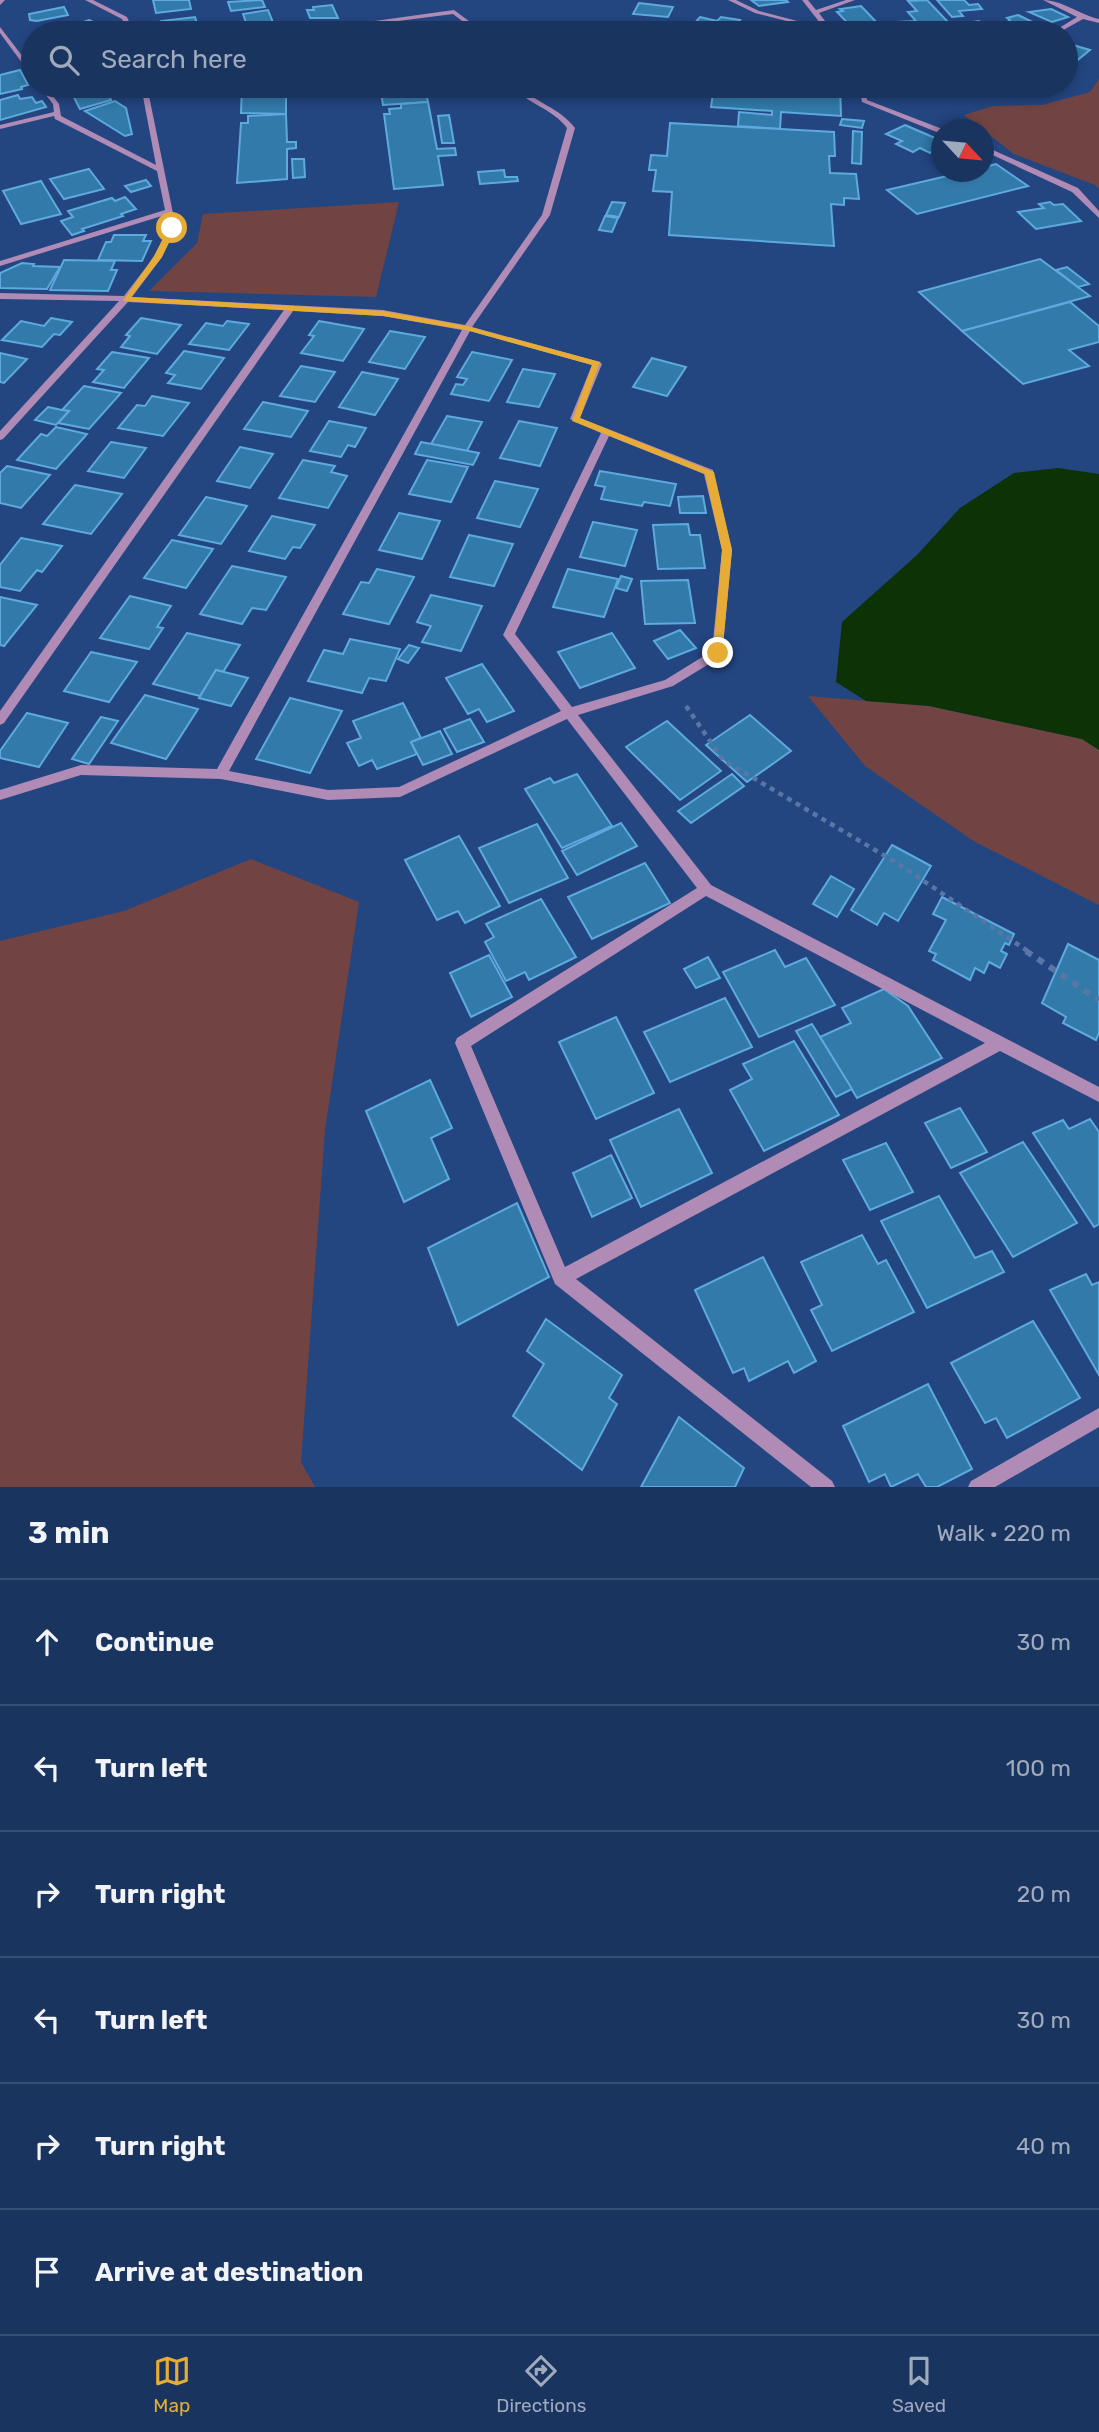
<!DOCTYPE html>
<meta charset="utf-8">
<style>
:root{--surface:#1a3460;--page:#273f69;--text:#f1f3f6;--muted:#9faabd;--line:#384f75;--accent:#e6ac36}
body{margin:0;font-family:Rubik,sans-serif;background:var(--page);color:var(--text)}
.compass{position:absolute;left:931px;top:119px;width:63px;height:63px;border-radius:50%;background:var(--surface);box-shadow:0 4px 10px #0003;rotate:116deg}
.stop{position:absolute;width:21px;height:21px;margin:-16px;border:5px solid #e6ac36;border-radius:50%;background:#fff}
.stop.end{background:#e6ac36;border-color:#fff;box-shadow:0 2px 7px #0008}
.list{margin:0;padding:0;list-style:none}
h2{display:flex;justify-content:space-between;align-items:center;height:91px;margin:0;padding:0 28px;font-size:30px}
h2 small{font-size:23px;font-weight:400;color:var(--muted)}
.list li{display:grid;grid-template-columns:46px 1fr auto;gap:21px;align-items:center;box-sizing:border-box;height:126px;padding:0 28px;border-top:2px solid var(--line)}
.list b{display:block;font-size:26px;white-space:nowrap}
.list em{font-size:23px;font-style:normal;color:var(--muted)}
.icon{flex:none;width:38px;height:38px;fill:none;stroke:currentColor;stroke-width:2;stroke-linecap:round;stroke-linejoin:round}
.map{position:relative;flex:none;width:1099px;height:1487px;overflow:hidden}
.search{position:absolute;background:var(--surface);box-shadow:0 4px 10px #0003;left:21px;right:21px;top:21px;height:77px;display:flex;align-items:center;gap:18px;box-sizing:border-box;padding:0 24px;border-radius:38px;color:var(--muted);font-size:26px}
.sheet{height:847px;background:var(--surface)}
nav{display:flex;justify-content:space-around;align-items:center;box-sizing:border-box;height:98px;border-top:2px solid var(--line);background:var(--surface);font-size:19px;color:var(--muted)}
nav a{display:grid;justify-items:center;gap:4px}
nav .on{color:var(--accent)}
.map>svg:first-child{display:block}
</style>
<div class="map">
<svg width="1099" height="1487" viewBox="0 0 1099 1487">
<rect width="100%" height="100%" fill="#234580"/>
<g fill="#714443">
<path d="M1099 79V189L1095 185 1014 154 964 115 993 106 1042 105 1090 92Z"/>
<path d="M399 202 376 297 149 291 197 243 203 214Z"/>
<path d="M808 696 929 706 1082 739 1099 750V905L975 842 865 766Z"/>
<path d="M251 859 359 902 325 1130 301 1462 315 1487H0V941L124 911Z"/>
</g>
<path fill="#0c3206" d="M1058 468 1099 474V750L1082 739 929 706 866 701 836 682 842 622 917 555 960 508 1014 473Z"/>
<g fill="#317aaa" stroke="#5ea9de" stroke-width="2">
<path d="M153 0H189L191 9 156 13Z"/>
<path d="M262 0 265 7 231 11 228 2Z"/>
<path d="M751 0H786L788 2 759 6Z"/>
<path d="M927 0 948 22 928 24 931 28 905 30 898 22 916 21 908 12 917 11 908 1Z"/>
<path d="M937 0H964L969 5 978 4 982 9 959 11 963 16 952 17Z"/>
<path d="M639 3 673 7 668 17 633 14Z"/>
<path d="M332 5 338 18H310L307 10H314L313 7Z"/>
<path d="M861 6 880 26 885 25 889 31 857 33 837 12 843 11 840 9Z"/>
<path d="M64 7 68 15 37 21 30 20 29 14Z"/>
<path d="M1051 9 1068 17 1052 22 1029 12Z"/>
<path d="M268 10 274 25 248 28 243 14Z"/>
<path d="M1018 15 1041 26 1031 29 1035 30 1021 33 1003 25 1010 20 1007 18Z"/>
<path d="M195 17 200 33H164L161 21Z"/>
<path d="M700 17 717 21 721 17 740 20 730 31 693 25Z"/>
<path d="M89 20 101 26 88 31 93 33H51Z"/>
<path d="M979 21 996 33H972L959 24Z"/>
<path d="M1066 43 1090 50 1074 63 1066 60Z"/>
<path d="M20 70 28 85 21 87 22 89 0 94V75Z"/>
<path d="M68 86H123L124 88 118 90 120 93 109 95 111 100 80 109Z"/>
<path d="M242 86H286V114L241 113Z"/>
<path d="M380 86H425L428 102 383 105Z"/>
<path d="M714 86H840L841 116 781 112 780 129 738 126 739 112 772 115V111L711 107Z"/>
<path d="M975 86H1027L1031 88 1009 95 983 97 969 87Z"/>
<path d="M18 95 20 99 32 97 36 103 42 101 46 107 0 120V100Z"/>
<path d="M115 101 126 108 132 134 125 136 85 111Z"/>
<path d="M428 102 437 149 455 148 456 155 438 156 443 185 394 189 384 114H390L389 109 401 108V104Z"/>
<path d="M286 114 287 142H296V148L287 149V179L237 183 241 123H248V116Z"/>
<path d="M449 115 454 143H442L438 116Z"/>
<path d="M842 119 864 121 862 128 840 125Z"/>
<path d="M670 123 834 132 835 156H829L830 173 856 174 859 199 844 198V205L831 204 834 246 669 235 672 192 653 191 656 170H649L651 155 667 156Z"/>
<path d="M905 125 942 141V147L930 153 920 148 913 152 896 144 902 141 886 134Z"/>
<path d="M853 131 862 132 861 164 852 163Z"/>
<path d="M292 159H304L305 177 293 178Z"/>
<path d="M996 164 1028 186 917 214 887 190 964 172H984V167Z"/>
<path d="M89 169 104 189 64 199 50 179Z"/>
<path d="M504 170 505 177H517L518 181 480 184 478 172Z"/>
<path d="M146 180 151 186 131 192 125 186Z"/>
<path d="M41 181 61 214 21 224 3 191Z"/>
<path d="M125 197 136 209 121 214 123 216 82 229 84 231 72 235 61 221 73 217 68 211 112 198 115 201Z"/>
<path d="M612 202 625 203 619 217 606 215Z"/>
<path d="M1050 202 1054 205 1063 204 1081 221 1036 229 1018 212 1044 208 1039 204Z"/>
<path d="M605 216 618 218 612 232 599 230Z"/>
<path d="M114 235H146L143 241H151L142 261 98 260 106 242H111Z"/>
<path d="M1040 259 1090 296 962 331 919 292Z"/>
<path d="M64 260 115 261 111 270H117L108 291 50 290Z"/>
<path d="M22 263 34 264 33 266 60 267 47 289 0 288V273Z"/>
<path d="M1067 267 1089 284 1078 287 1056 270Z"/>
<path d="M1070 302 1099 326V342L1069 350 1089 366 1023 384 962 331Z"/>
<path d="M51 318 72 322 60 335 54 334 42 347 2 340 21 321 44 326Z"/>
<path d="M141 318 181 325 157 354 121 347 130 336 126 335Z"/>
<path d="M227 321 249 324 229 350 189 344 206 323 223 326Z"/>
<path d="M319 321 364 329 343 361 301 353 314 336 309 335Z"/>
<path d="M390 331 425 337 405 369 369 362Z"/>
<path d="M184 351 224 358 201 389 168 383 175 375 166 373Z"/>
<path d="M112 352 149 358 124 388 93 382 104 370 97 369Z"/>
<path d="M472 352 512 360 489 401 451 394 456 384 463 385 467 379 457 377Z"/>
<path d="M0 353 27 359 4 383 0 382Z"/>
<path d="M652 358 686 367 667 396 633 387Z"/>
<path d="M301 366 335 372 315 402 280 396Z"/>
<path d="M523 369 555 374 539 407 507 402Z"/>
<path d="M362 372 398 379 375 415 339 407Z"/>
<path d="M84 386 121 393 89 429 58 423 69 411 62 410Z"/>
<path d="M152 396 189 403 163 436 118 428 137 405 145 406Z"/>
<path d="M263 402 308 411 291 437 244 429Z"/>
<path d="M48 407 62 410 69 411 56 425 35 420Z"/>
<path d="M447 416 482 422 467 451 431 444Z"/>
<path d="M329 421 366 428 355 447 348 445 341 457 310 451Z"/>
<path d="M519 421 557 428 540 466 500 458Z"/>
<path d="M56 427 87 434 56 469 17 460 41 434 47 436Z"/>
<path d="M111 442 146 448 124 478 88 471Z"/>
<path d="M421 442 479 453 473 465 415 454Z"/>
<path d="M240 447 273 454 250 488 217 481Z"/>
<path d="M303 460 335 466 331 472 347 476 328 508 279 498Z"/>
<path d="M427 460 468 467 451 502 409 494Z"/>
<path d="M7 466 50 475 21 508 0 503V473Z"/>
<path d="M600 471 676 484 670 506 644 502 642 506 601 499 605 487 595 485Z"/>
<path d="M495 481 538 489 520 527 477 518Z"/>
<path d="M75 485 122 494 91 534 43 524Z"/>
<path d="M703 496 706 513H680L678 497Z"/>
<path d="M206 497 247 506 221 544 179 535Z"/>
<path d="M399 513 440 521 422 559 379 550Z"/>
<path d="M272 516 315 525 300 548 293 547 285 559 249 551Z"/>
<path d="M593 522 637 530 625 566 580 557Z"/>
<path d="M688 524 690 535H700L705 568 658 569 653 525Z"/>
<path d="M469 535 513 544 494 586 450 577Z"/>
<path d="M21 538 62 546 42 572 37 570 20 591 0 587V565Z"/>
<path d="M172 540 213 549 186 588 144 578Z"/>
<path d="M232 566 286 577 266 610 252 608 242 624 200 614Z"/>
<path d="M377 569 414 577 389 624 343 614 361 582 369 583Z"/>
<path d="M568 569 618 579 604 617 553 607Z"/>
<path d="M621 576 632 579 627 591 616 588Z"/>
<path d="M688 580 695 623 645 624 641 581Z"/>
<path d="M431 595 482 606 461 651 422 642 431 626 417 622Z"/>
<path d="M130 596 171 606 157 627 163 628 149 649 100 638Z"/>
<path d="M0 597 37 605 4 646 0 645Z"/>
<path d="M680 630 696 648 668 659 654 641Z"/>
<path d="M187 633 240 645 223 672 216 670 200 696 153 684Z"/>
<path d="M612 633 635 668 580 688 558 652Z"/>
<path d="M350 639 400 649 386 681 369 678 362 693 308 681 324 650 343 654Z"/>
<path d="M409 645 419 648 408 663 398 659Z"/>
<path d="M91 652 137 662 109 702 64 691Z"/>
<path d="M482 664 514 711 487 722 479 709 468 714 446 678Z"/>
<path d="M216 670 248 678 231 706 199 698Z"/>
<path d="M145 695 198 709 166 759 111 743Z"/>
<path d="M290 698 342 711 310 773 256 759Z"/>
<path d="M403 703 421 738 411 742 417 754 377 769 372 760 359 766 347 743 361 738 353 721Z"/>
<path d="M27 713 68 723 39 767 0 758V751Z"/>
<path d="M750 715 791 751 747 782 706 745Z"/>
<path d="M101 717 118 721 89 764 72 759Z"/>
<path d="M470 719 484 742 457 752 444 729Z"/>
<path d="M667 721 721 771 680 800 626 747Z"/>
<path d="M440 731 452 754 423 765 411 742Z"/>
<path d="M577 774 612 826 562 848 525 789 550 778 554 783Z"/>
<path d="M732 774 744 786 691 823 678 811Z"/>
<path d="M621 823 637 846 577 875 562 851Z"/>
<path d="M537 824 568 878 509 903 479 848Z"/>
<path d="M459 836 500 906 465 923 458 911 437 920 405 860Z"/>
<path d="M892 845 931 866 898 921 884 913 877 925 851 910Z"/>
<path d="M645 863 670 903 592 939 568 897Z"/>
<path d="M831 876 854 889 837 917 813 904Z"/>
<path d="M942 897 1014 934 1009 945 1005 943 1001 951 1007 954 1000 968 989 962 984 973 975 968 970 980 933 960 936 954 929 951 946 920 933 914Z"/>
<path d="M541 899 576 957 529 980 525 972 506 981 485 942 494 937 486 924Z"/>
<path d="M1068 944 1099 960V1033L1096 1040 1063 1023 1066 1017 1042 1003Z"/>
<path d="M775 950 785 967 806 958 835 1005 759 1037 723 972Z"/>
<path d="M489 955 512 997 471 1017 450 973Z"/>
<path d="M708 957 720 978 696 988 684 969Z"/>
<path d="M884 989 908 1006 942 1058 857 1098 820 1037 851 1023 842 1008Z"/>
<path d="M725 998 752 1047 670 1082 644 1032Z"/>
<path d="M616 1017 654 1093 596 1119 559 1042Z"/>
<path d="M812 1024 852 1089 836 1097 796 1031Z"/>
<path d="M794 1041 839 1115 764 1151 730 1090 752 1079 743 1064Z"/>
<path d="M430 1080 452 1128 431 1138 449 1179 404 1202 366 1111Z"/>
<path d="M960 1108 987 1152 951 1168 925 1123Z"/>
<path d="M679 1109 712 1173 641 1207 610 1140Z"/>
<path d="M1090 1119 1099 1132V1224L1094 1227 1033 1133 1063 1120 1069 1129Z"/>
<path d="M1023 1142 1077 1223 1013 1257 960 1173Z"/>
<path d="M886 1143 913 1192 870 1210 843 1160Z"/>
<path d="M611 1155 632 1198 592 1217 573 1173Z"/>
<path d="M939 1196 975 1258 992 1251 1004 1272 927 1308 881 1221Z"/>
<path d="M517 1203 549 1277 458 1325 428 1248Z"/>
<path d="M862 1235 878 1264 886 1260 914 1312 832 1351 811 1310 822 1305 801 1262Z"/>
<path d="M763 1257 816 1361 794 1373 788 1361 749 1381 744 1368 733 1373 695 1290Z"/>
<path d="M1086 1274 1092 1285 1099 1282V1375L1050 1290Z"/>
<path d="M546 1319 622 1375 609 1398 617 1404 582 1470 513 1416 544 1364 527 1351Z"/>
<path d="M1033 1321 1080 1398 1007 1438 996 1418 985 1423 951 1363Z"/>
<path d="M928 1384 972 1469 937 1487H926L918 1474 891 1487 885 1474 869 1482 843 1426Z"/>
<path d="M679 1417 744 1468 735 1487H641Z"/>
</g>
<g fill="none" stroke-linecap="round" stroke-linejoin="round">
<path stroke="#5976a7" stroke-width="4.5" stroke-dasharray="5 5" stroke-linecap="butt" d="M686 706 723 760 897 863 1029 952"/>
<path stroke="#5976a7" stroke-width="6" stroke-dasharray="7 7" stroke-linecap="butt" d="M1026 951 1099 1000"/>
<g fill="#af8bb6" fill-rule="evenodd">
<path d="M0 0H5L0 5Z"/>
<path d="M85 0H93L127 17 134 33H128L122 19Z"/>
<path d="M728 0H736L759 11 824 28 802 0H808L816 10 846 0H855L819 13 834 33 755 13Z"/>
<path d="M1043 0C1062 0 1080 15 1099 19V23L1083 19 1058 33H1051L1077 17Z"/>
<path d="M454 10 485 33H478L453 14 304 33H288Z"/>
<path d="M0 27 33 70V76L31 75 0 33Z"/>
<path d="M39 86H45L59 104 61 116 156 165 141 86H147L176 228 162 257 132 297 383 310 465 325 542 215 567 128C553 109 528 104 512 86H519C536 103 560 108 575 128L550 215 472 327 600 362 602 364 580 418 713 470 732 550 722 656 673 686 578 715 711 885 1099 1087V1102L1000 1051 576 1279 832 1481 835 1487H811L555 1284 455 1043 457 1038 697 888 567 719 400 797 328 800 221 779 81 775 0 800V790L81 765 217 769 462 330 383 316 293 311 4 723 0 725V711L284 310 128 302 3 439 0 440V431L119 301 0 299V293L124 296 154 257 168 228 165 215 0 266V261L165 210 157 171 55 119 54 116 0 129V125L54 112 53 104ZM470 331 592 365 570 419 601 433 503 635 561 711 399 787 328 790 229 771ZM609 436 704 474 722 550 712 651 665 680 572 707 515 634ZM706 896 985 1043 565 1267 471 1046Z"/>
<path d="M859 86H865L867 100 945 130H942V133H939L862 102Z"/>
<path d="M984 146 1078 188 1099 211V218L1072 192 984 151Z"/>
<path d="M1099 1408V1427L995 1487H968L971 1481Z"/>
</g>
</g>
<path fill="#e6ac36" d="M169 227 176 228 162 257 131 297 383 311 467 326 600 362 580 418 714 472 732 550 722 656H714L713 653 722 550 705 474 572 421 592 365 466 330 383 316 123 301 154 256Z"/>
</svg>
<svg class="compass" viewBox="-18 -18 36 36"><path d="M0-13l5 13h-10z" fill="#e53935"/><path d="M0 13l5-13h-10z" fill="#9faabd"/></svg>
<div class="stop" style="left:172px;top:228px"></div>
<div class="stop end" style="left:718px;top:653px"></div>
<div class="search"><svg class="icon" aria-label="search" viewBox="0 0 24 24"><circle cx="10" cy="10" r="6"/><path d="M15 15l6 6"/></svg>Search here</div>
</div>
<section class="sheet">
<h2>3 min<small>Walk · 220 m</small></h2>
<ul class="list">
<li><svg class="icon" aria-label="ahead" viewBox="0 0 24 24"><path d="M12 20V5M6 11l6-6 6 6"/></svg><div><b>Continue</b></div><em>30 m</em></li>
<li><svg class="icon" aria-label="left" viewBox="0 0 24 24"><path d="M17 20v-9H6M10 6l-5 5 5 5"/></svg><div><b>Turn left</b></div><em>100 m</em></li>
<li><svg class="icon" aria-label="right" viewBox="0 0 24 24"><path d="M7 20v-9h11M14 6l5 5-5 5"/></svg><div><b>Turn right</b></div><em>20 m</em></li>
<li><svg class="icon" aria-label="left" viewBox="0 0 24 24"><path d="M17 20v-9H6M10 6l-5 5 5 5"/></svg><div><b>Turn left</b></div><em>30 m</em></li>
<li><svg class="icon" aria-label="right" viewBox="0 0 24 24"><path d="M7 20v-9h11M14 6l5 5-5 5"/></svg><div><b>Turn right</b></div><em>40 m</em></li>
<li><svg class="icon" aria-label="arrive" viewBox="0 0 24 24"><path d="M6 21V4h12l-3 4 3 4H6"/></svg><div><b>Arrive at destination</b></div></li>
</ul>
</section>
<nav>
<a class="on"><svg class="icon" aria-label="map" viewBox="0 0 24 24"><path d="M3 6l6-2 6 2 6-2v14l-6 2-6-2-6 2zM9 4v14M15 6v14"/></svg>Map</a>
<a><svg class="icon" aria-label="directions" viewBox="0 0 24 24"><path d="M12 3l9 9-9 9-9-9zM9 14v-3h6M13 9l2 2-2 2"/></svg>Directions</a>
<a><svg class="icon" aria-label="saved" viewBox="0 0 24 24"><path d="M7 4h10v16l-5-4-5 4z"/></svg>Saved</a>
</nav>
